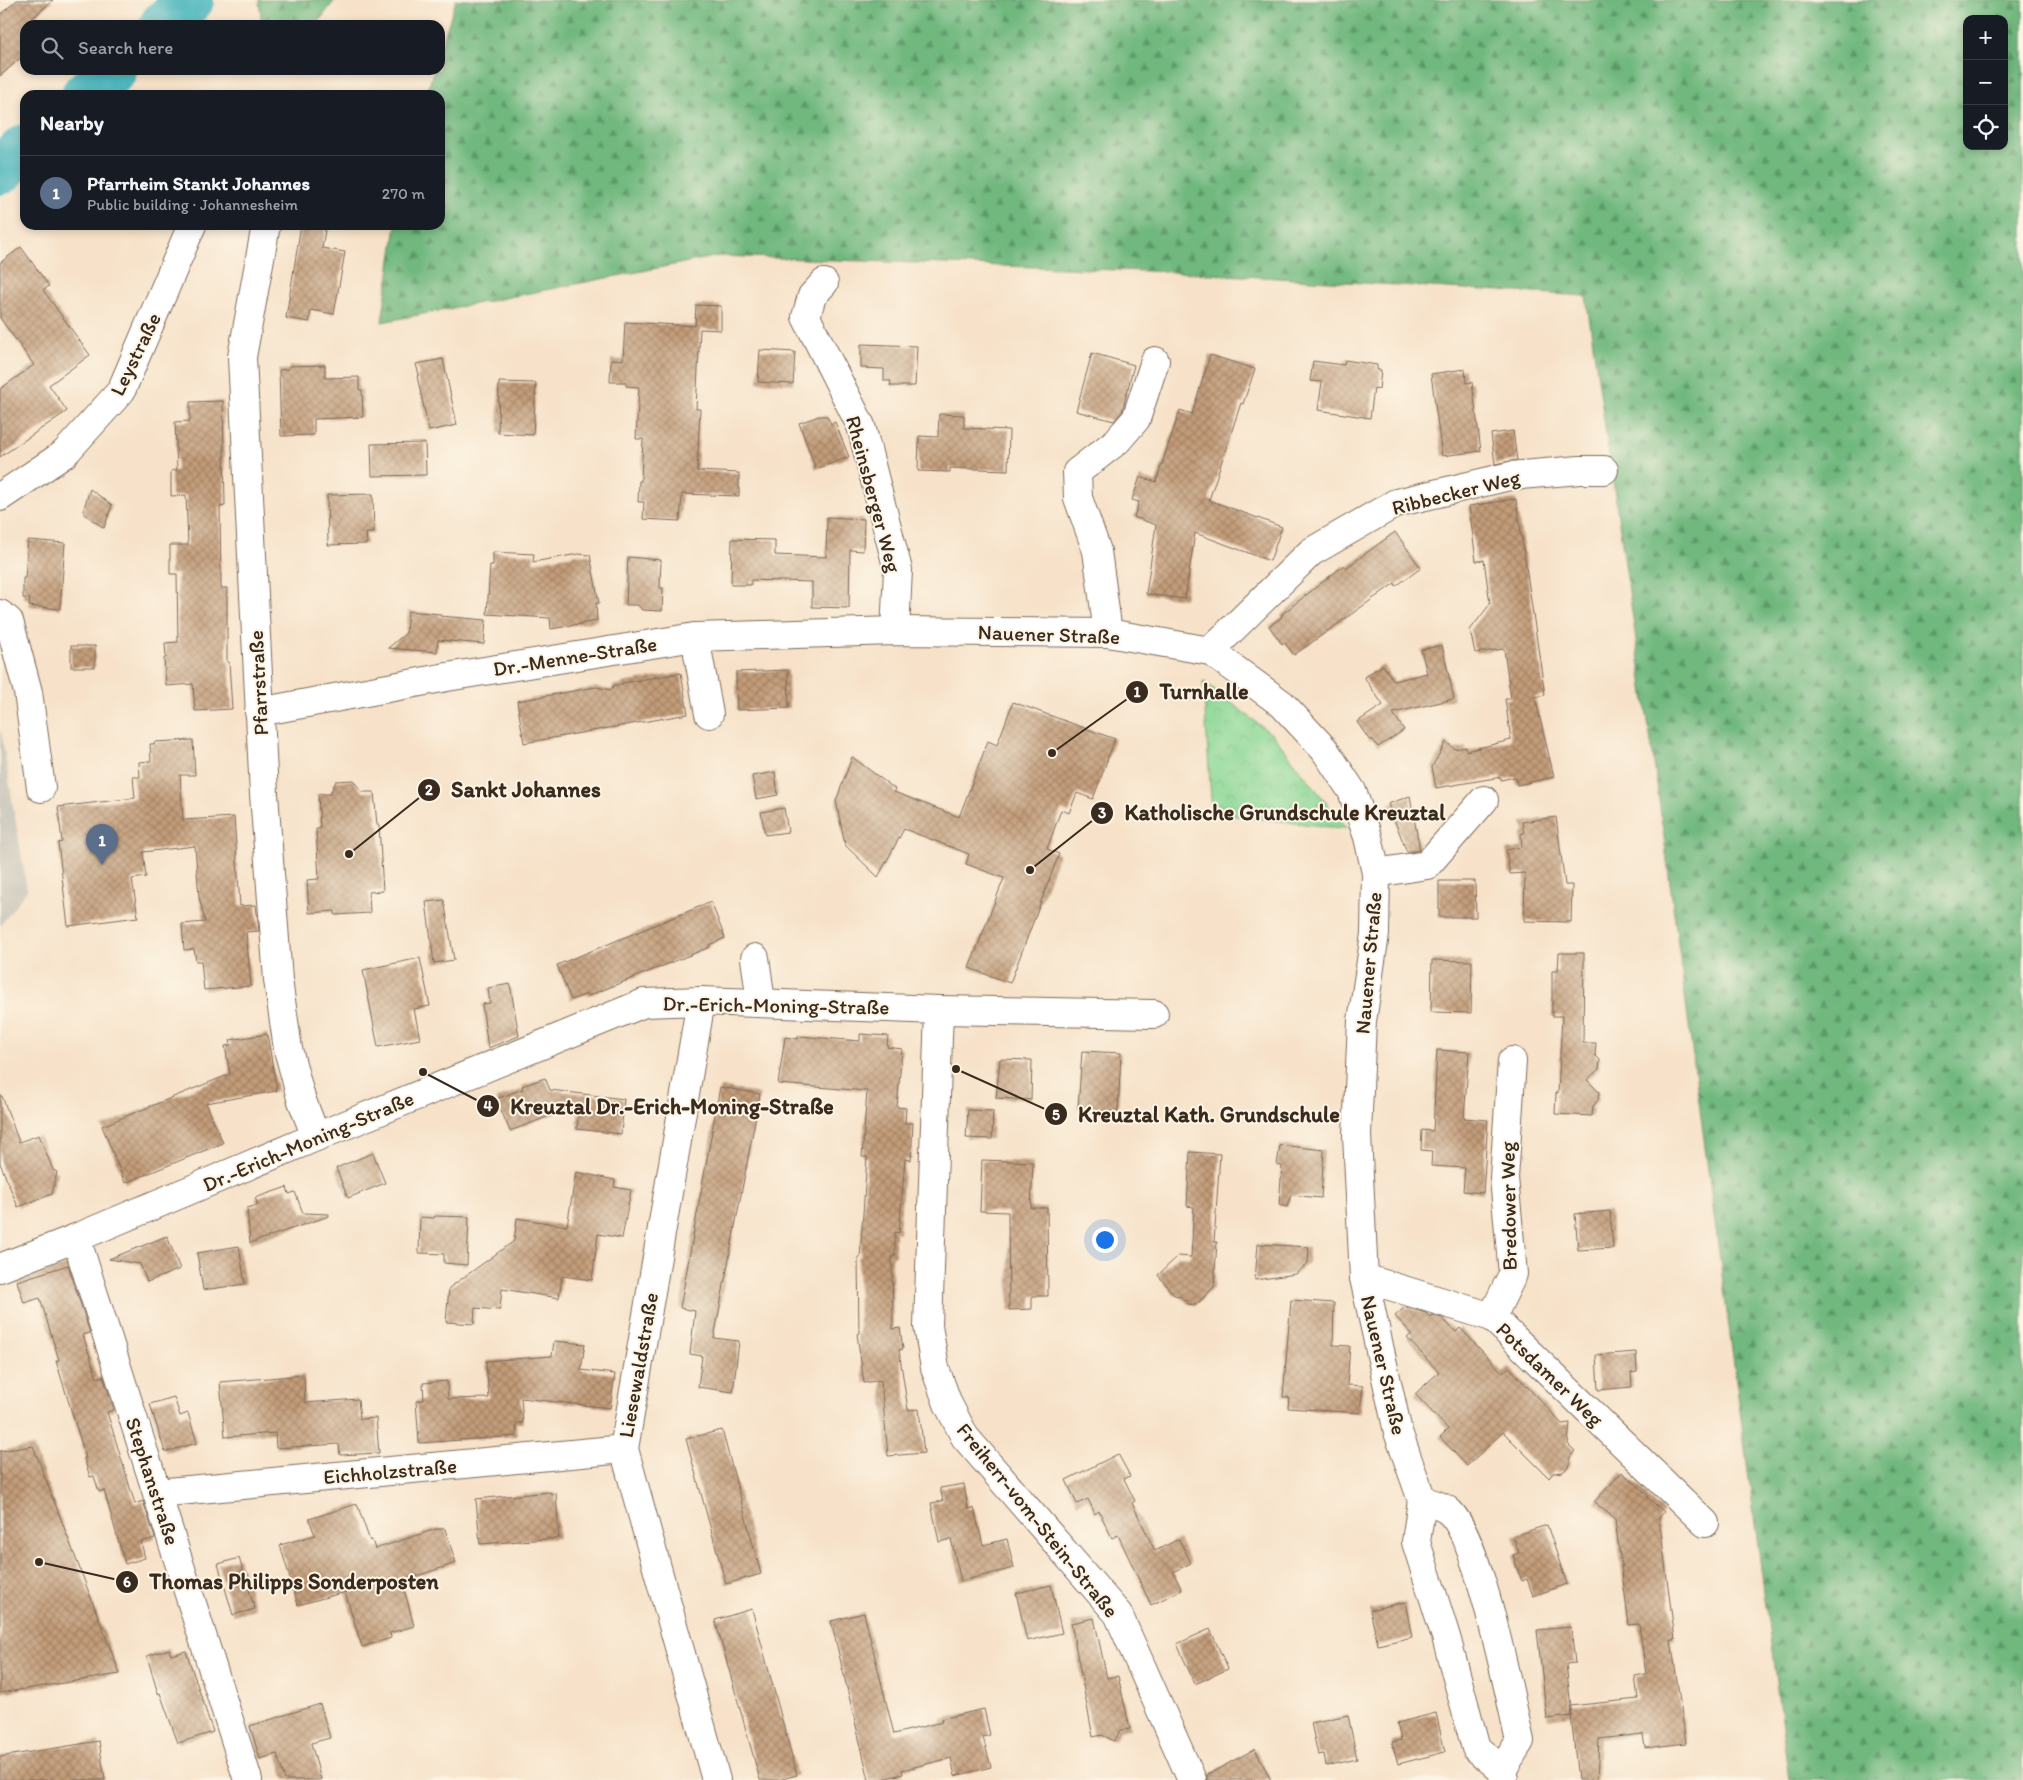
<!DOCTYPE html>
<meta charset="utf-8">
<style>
:root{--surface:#171b24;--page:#242831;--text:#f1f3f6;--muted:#9ea1a6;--line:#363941;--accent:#0b8043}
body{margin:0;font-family:Itim,sans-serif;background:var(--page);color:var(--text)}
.controls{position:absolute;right:15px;top:15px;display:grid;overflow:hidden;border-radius:10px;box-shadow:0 2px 8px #0003}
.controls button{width:45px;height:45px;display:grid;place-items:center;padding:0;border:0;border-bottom:1px solid var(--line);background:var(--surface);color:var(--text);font:25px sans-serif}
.you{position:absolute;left:1104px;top:1239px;width:18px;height:18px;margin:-12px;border:4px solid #fff;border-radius:50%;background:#1a73e8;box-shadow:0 0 0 8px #1a73e833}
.badge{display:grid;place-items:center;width:32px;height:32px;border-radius:50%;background:var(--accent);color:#fff;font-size:16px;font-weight:700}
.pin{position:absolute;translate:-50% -41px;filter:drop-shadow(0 1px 2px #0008)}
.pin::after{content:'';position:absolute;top:26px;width:18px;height:15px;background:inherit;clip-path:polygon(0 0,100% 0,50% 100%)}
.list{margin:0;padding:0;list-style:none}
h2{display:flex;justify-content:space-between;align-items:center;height:65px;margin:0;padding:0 20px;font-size:21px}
h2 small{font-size:16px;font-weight:400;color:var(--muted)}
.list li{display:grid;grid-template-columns:32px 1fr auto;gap:15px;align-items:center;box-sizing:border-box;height:75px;padding:0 20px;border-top:1px solid var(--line)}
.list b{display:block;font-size:19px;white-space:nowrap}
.list p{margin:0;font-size:16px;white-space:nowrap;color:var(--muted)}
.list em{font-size:16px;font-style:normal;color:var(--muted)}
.icon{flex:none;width:28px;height:28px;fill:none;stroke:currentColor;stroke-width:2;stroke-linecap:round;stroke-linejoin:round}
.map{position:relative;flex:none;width:2023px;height:1780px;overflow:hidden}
.search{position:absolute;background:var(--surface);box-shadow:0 2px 8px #0003;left:20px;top:20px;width:425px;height:55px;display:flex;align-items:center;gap:12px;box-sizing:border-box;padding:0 18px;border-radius:15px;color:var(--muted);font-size:19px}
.panel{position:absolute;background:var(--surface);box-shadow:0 2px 8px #0003;left:20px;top:90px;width:425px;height:140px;border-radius:15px}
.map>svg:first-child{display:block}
</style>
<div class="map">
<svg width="2023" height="1780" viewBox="0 0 2023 1780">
<defs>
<pattern id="forest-firs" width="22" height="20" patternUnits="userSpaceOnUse" patternTransform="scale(1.25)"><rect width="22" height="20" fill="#6fb87e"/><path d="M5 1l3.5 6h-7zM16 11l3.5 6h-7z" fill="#5c9667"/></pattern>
<pattern id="park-crowns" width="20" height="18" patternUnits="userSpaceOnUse" patternTransform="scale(1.25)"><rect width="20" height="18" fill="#8ad795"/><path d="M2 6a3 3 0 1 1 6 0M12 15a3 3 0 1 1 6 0" fill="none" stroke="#78b980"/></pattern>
<pattern id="building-cross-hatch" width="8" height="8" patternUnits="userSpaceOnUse" patternTransform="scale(1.25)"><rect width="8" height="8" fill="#c39d7a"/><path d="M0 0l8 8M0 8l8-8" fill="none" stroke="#a08063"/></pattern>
</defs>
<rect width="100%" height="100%" fill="#fcf5e5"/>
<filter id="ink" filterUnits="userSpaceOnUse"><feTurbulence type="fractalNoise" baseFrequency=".02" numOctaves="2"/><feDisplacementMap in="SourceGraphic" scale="10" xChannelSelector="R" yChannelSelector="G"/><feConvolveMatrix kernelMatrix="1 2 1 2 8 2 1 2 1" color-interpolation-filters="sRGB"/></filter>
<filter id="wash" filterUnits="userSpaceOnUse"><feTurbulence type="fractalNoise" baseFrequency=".0096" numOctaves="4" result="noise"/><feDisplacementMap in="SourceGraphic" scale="20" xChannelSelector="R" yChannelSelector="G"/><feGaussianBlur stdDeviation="1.12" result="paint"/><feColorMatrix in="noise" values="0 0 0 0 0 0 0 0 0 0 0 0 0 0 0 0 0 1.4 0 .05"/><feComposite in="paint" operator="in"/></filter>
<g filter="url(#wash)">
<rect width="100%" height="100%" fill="#f7e2c9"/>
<path fill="#c8c4b8" d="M0 726 27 890 0 926Z"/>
<g fill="url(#forest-firs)" stroke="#55714e" fill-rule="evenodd">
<path d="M259 0H335L316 25H262Z"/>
<path d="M456 0H2023V1780H1789L1655 770 1586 296 1174 272 719 256 382 322 396 225H440V95H426L434 70H440V50ZM1967 19H2004V146H1967Z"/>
</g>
<path fill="url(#park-crowns)" stroke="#62805a" d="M1203 681 1273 735 1347 829 1212 813Z"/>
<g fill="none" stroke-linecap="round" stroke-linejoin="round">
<g stroke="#44b4bc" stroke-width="48">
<path d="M163 25 190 0"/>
<path d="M85 95 113 70"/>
<path d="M0 171 25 148"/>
</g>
</g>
<g id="blocks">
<g fill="url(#building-cross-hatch)">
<path d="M17 0H53L25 25V54L0 76V15Z"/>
<path d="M301 225H326L322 248 345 252 334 314 311 310 309 322 286 318Z"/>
<path d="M21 247 49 286 43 290 90 355 49 385 67 411 0 457V389L34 365 0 318V263Z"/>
<path d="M696 305 721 306V330L700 329 696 409H700L697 471 739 473V496L682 494 680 521 643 519 644 502H638L639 481H641L643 439H636L639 387 626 386V382H610L611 359 623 360 625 322 695 326Z"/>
<path d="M861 344 917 346 915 386H890L891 381H884V369L861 368Z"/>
<path d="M760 350 795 352 793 384 758 382Z"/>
<path d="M1092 353 1134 365 1122 412 1114 421 1076 411Z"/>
<path d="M1210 355 1255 369 1243 404 1241 403 1209 500 1282 527 1270 561 1195 533 1185 599 1146 594 1156 525 1134 517 1139 502 1132 500 1140 477 1156 482 1180 410 1192 414Z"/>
<path d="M443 359 457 425 429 431 417 376 419 375 416 364Z"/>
<path d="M1345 360 1377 365V370H1381L1379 389 1374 388 1370 418 1318 410 1322 382 1310 381 1313 361 1344 365Z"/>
<path d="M325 365V378L359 377V390H362L363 417 314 419V435L281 436 279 370 289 369V366Z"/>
<path d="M1465 369 1466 383 1472 382 1481 451 1442 456 1431 374Z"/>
<path d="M499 382 536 383 533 435 498 433Z"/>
<path d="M223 401 225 506 220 507 221 588H227V662H229L232 709 195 711 193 684 166 686 164 658H166L165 643 178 642 177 574H170V545H188L186 495 171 496V471L177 470 175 422 190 421V402Z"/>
<path d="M939 414 964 415V428L1009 430 1008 470 950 468V472L918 471 919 436 938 437Z"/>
<path d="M819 416H827L831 424 835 422 849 457 816 469 799 423Z"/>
<path d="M1513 431 1517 460 1495 464 1491 434Z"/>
<path d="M425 443 426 475 372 476 371 444Z"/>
<path d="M90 489 112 505 104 528 84 514V508Z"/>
<path d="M373 494 374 533H366L367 544 328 545 327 495Z"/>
<path d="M1516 499 1545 695 1535 697 1554 777 1517 785 1515 777 1501 780V777L1436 788 1432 767 1446 742 1455 749 1466 747V751L1511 740 1505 699H1511L1504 649 1475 653 1470 630 1490 604 1484 560 1476 561 1469 506Z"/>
<path d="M827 517 864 519 863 551 850 550 849 608 812 607V582L751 580V585H731L732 539 775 540V555L826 557Z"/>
<path d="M1395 532 1421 568 1396 586 1395 583 1294 655 1284 642 1282 644 1269 626 1282 617 1281 615 1344 565 1346 568Z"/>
<path d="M28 540 65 543 60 609 29 606 30 599 23 598V578H25Z"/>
<path d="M493 552 534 554 533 562 578 554 590 555 599 603H596L597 621 551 629 550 618 487 614 490 565H493Z"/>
<path d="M628 557 661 560 660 588H663L662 611 642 610 638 605H626Z"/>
<path d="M408 611 440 614V616L486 620 484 644 438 640 437 652 388 648 406 633Z"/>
<path d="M1442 645 1454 699 1393 713 1404 730 1378 747 1372 739 1370 741 1357 722 1383 705 1364 677 1383 665 1394 681 1427 673 1421 650Z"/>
<rect x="71" y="646" width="24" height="21"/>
<path d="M788 670 789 708 737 710 736 672Z"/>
<path d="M681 673 688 714 524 743 517 701 596 687 611 690 614 685H622V683Z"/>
<path d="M1013 702 1115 739 1093 799 1077 793 1069 813 1061 810 1047 849 1059 854 1010 983 969 968 1004 878 966 864 969 854 904 829 878 877 845 845 836 801 852 757 895 789 894 792 959 817 988 741 997 745Z"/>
<path d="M193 740 195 775H180L183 820 234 817 240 906 256 905 259 931 246 932 251 986 204 990 201 961H196L194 949 184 950 182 924 205 922 199 897 195 846 143 852 146 877 132 879 138 917 68 926 58 843 62 842 58 807 135 798 133 777H140L139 762 151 761 150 744H154V742Z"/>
<path d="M775 772 778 795 756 799 752 776Z"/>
<path d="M353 780 362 792H374L377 825H379L383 891 369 892 370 913 335 915V911L309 913 307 880 319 879 316 829H320L318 794H330L336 781Z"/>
<path d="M1410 796 1420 850 1407 852 1388 804Z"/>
<path d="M784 808 788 832 765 835 761 812Z"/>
<path d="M1556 817 1565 885H1572L1571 922 1524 921 1525 873 1510 874 1506 850 1522 847 1521 834 1524 833 1522 822Z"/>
<path d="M1439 881H1475L1476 917H1439Z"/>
<path d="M444 900 454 960 434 963 426 902Z"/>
<path d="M711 902 725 938 709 945 710 947 588 996 587 994 571 1000 557 965Z"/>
<path d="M1559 953H1584L1583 1043H1596L1595 1055 1600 1060 1599 1069 1587 1080 1599 1092 1598 1100 1593 1106 1592 1116 1555 1114 1556 1093H1558L1562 1016H1552V971H1558Z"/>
<path d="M420 958 430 1006 414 1009 420 1039 378 1047 363 970Z"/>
<path d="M1432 960 1472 961 1471 1013 1431 1012Z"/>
<path d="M510 984 519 1036 488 1048 482 1004 490 1003 488 988Z"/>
<path d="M267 1034 277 1091 206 1103 223 1143 125 1183 102 1126 230 1074 225 1046 231 1045 230 1040Z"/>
<path d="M860 1034 888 1036 887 1047 902 1049 897 1107 906 1108 905 1123H913L911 1160 905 1159 899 1233 895 1232V1256H892L893 1329 900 1328 903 1349 899 1350 908 1410 919 1409 924 1453 888 1456 881 1380 864 1383 857 1334 859 1333 858 1257H860L867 1157H862L867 1091 778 1084 785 1037 798 1039V1036L860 1041Z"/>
<path d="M1437 1050 1469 1052 1464 1118 1488 1120 1483 1193 1463 1191 1465 1168 1431 1166 1432 1151 1421 1150 1422 1130 1433 1131Z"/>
<path d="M1082 1051 1121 1053 1118 1112 1078 1109Z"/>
<path d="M1000 1059 1032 1060 1031 1100 996 1098Z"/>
<path d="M545 1078 550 1090 624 1099 621 1134 577 1129 579 1105 510 1131 496 1099 523 1089 522 1086Z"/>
<path d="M720 1087 760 1094 714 1338 739 1341 733 1392 698 1387 702 1356 690 1354 695 1311 680 1308Z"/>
<path d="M0 1096H2L19 1142 39 1135 53 1170 57 1172 52 1194 18 1207 0 1163Z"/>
<path d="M968 1110 993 1111 992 1139 966 1138Z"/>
<path d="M1280 1145 1324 1150 1321 1198 1291 1195 1287 1207 1279 1205 1282 1166 1277 1165Z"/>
<path d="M1190 1152 1220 1154 1214 1242H1217L1214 1287 1196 1305 1188 1304 1180 1296 1174 1295 1158 1275 1178 1256 1191 1257 1194 1207 1187 1206Z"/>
<path d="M373 1153 385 1183 348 1198 336 1168Z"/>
<path d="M982 1160 1033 1162 1031 1208H1047L1048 1296H1032V1309L1009 1310 1008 1212 980 1211Z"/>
<path d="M576 1172 615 1180 614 1187 631 1190 622 1238 598 1234 592 1280 562 1276 559 1298 502 1289 500 1310 475 1308 474 1324 446 1322 449 1288 514 1241 517 1218 567 1226Z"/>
<path d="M287 1187 289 1194 295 1192 303 1213 329 1214V1216L250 1243 247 1208 258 1205 255 1198Z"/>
<path d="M1610 1211 1613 1248 1578 1250 1575 1214Z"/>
<path d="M435 1216 469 1217 467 1265 444 1263V1254L419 1253 420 1217 434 1218Z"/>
<path d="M167 1236 180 1269 147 1282 140 1264 109 1259Z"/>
<path d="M1258 1244 1309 1247 1308 1263 1296 1274 1255 1280Z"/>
<path d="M239 1246 245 1284 203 1290 197 1253Z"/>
<path d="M68 1265 90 1333 83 1335 97 1378 103 1376 114 1410 107 1412 135 1504 143 1501 155 1538 141 1542 145 1558 125 1564 104 1490 99 1492 94 1476 90 1477 84 1458H86L56 1361 59 1360 40 1298 24 1303 17 1281Z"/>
<path d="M1291 1300 1334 1303 1333 1345 1350 1346 1347 1385 1363 1386 1360 1413 1288 1408 1289 1397H1283Z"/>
<path d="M1405 1307 1426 1313 1430 1317 1431 1315 1442 1318 1456 1332 1460 1328 1503 1373 1509 1367 1562 1424 1570 1423 1568 1444 1575 1451 1570 1457V1465L1563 1472 1553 1473 1549 1478 1503 1432 1467 1466 1440 1437 1448 1429 1415 1394 1439 1372 1407 1338 1412 1334 1395 1316Z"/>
<path d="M554 1341 585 1344 581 1370 615 1374 610 1408 521 1398 523 1423H516L517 1436 419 1443 416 1401 424 1400 423 1383 447 1381 448 1399 489 1398 486 1361 552 1356Z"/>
<path d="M1636 1352 1637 1372 1631 1373 1632 1387 1598 1390 1596 1355Z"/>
<path d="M304 1375 305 1403 358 1399 360 1419 376 1418 379 1453 340 1455 339 1444 276 1448 275 1433 225 1437 220 1382Z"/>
<path d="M174 1397 180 1416 188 1413 197 1443 165 1452 150 1404Z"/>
<path d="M722 1430 761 1574 726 1584 686 1439Z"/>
<path d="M33 1446 120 1674 0 1693V1451Z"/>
<path d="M1118 1454 1130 1476 1124 1479 1135 1501 1132 1503 1155 1551 1179 1539 1191 1563 1173 1572 1182 1590 1151 1605 1118 1535 1112 1538 1099 1511 1095 1514 1088 1499 1077 1504 1066 1480Z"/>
<path d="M1622 1472 1648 1495 1647 1497 1664 1512 1659 1518 1675 1640H1671L1686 1743 1645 1748 1643 1734 1599 1739 1597 1780H1578L1570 1706 1638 1699 1635 1676 1646 1674 1639 1624 1629 1625 1615 1519 1594 1502Z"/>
<path d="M964 1484 968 1509 974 1508 983 1545 1007 1539 1014 1568 961 1581 951 1539 939 1542 931 1503 943 1501 940 1488Z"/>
<path d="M550 1492 551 1494 556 1493 559 1538 480 1544 476 1499Z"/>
<path d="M357 1504 370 1541 372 1540 375 1549 436 1529H445L456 1563 402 1581 414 1626 390 1633 391 1638 362 1647 345 1592 298 1605 280 1545 315 1535 309 1519Z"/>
<path d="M1547 1525 1567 1584 1533 1596 1527 1579 1522 1581 1517 1568 1513 1555 1519 1553 1513 1536Z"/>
<path d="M239 1558 255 1609 233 1615 218 1564Z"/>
<path d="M1051 1585 1062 1633 1027 1641 1016 1593Z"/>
<path d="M1405 1602 1412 1637 1378 1645 1370 1610Z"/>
<path d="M752 1609 797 1775 778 1780H760L715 1620Z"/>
<path d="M864 1613 894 1734 942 1722 941 1719 984 1709 990 1735 983 1737 991 1767 955 1776 951 1758 902 1770 903 1774 877 1780H869L831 1621Z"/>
<path d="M1094 1618 1107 1678 1118 1676 1130 1729 1121 1730 1114 1741 1102 1735 1093 1737 1071 1623Z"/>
<path d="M1571 1627 1575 1663 1566 1664 1572 1716 1547 1719 1537 1630Z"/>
<path d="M1210 1629 1228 1669 1195 1684 1177 1644Z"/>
<path d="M169 1649 171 1655 186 1651 213 1732 178 1743 160 1693 158 1694 147 1656Z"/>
<path d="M320 1704 330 1738 311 1743 321 1780H285L277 1754 260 1759 250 1726Z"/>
<path d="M1436 1713 1445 1752 1398 1764 1392 1742 1401 1740 1397 1723Z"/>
<path d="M1348 1715 1357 1759 1326 1766 1324 1754 1318 1755 1311 1723Z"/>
<path d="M99 1741 105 1780H0V1757Z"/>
<path d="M1255 1749 1271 1780H1207V1775Z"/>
</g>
</g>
</g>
<g filter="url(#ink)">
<use href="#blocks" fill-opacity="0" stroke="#7d6a5a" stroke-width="1"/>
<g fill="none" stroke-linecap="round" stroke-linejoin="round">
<defs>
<g id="street">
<path d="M266 225 242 357 264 794 278 980 288 1049 301 1098 316 1137"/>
<path d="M824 283 812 296 806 317 861 426 898 570 895 631"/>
<path d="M0 497 64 454 121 391 192 225"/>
<path d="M0 614 9 621 28 692 41 788"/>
<path d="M1108 633 1097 551 1078 498 1077 472 1117 441 1136 419 1155 361"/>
<path d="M695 637 709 714"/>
<path d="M1210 651 1311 552 1396 503 1510 476 1580 470H1604"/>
<path d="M259 712 447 677 695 637 895 631 1108 633 1210 651 1282 704 1324 749 1352 791 1368 837 1376 873 1375 934 1362 1021 1357 1135 1364 1278 1398 1432 1422 1500 1416 1542 1446 1637 1476 1748 1502 1770 1504 1780"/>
<path d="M1376 873 1427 865 1484 800"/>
<path d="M755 958 761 1002"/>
<path d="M701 1001 624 1449 716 1780"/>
<path d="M939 1010 928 1326 935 1368 948 1404 965 1437 1118 1614 1192 1780"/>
<path d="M76 1238 248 1780"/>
<path d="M0 1268 76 1238 316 1137 644 1003 701 1001 939 1010 1154 1014"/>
<path d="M1364 1278 1492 1317 1705 1523"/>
<path d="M1492 1317 1513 1274 1504 1178 1512 1061"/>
<path d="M157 1493 624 1449"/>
<path d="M1422 1500C1430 1503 1440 1505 1447 1510 1478 1531 1510 1698 1520 1741L1502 1770"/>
</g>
</defs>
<use href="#street" stroke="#7d6a5a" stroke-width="30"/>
<use href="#street" stroke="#fff" stroke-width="28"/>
</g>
</g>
<g text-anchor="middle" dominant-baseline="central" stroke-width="4" stroke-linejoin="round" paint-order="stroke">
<g font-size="21" fill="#3b2a1e" stroke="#fcf5e5">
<text transform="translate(135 354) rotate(-64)">Leystraße</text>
<text transform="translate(1456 492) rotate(-14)">Ribbecker Weg</text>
<text transform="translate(874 494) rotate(75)">Rheinsberger Weg</text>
<text transform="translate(1049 634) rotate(2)">Nauener Straße</text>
<text transform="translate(575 656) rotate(-9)">Dr.-Menne-Straße</text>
<text transform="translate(258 683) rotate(-93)">Pfarrstraße</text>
<text transform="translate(1368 963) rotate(-85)">Nauener Straße</text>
<text transform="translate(776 1005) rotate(1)">Dr.-Erich-Moning-Straße</text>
<text transform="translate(308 1141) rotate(-23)">Dr.-Erich-Moning-Straße</text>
<text transform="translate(1508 1206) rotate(-91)">Bredower Weg</text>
<text transform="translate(638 1365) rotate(-80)">Liesewaldstraße</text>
<text transform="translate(1384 1365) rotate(77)">Nauener Straße</text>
<text transform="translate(1550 1374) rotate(44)">Potsdamer Weg</text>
<text transform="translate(390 1471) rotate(-5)">Eichholzstraße</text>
<text transform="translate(153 1481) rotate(72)">Stephanstraße</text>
<text transform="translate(1038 1520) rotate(51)">Freiherr-vom-Stein-Straße</text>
</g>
</g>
<path fill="none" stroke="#3b2a1e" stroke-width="2" d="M1052 753L1137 692M349 854L429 790M1030 870L1102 813M423 1072L488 1106M956 1069L1056 1114M39 1562L127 1582"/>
<g fill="#3b2a1e" stroke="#fcf5e5" stroke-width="2">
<circle cx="1052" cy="753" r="5"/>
<circle cx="349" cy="854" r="5"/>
<circle cx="1030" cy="870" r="5"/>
<circle cx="423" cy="1072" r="5"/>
<circle cx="956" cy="1069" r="5"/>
<circle cx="39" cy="1562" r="5"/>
<circle cx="1137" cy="692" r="12"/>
<circle cx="429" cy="790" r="12"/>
<circle cx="1102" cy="813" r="12"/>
<circle cx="488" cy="1106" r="12"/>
<circle cx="1056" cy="1114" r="12"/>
<circle cx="127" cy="1582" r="12"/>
</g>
<g font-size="15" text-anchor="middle" font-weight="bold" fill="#fff">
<text x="1137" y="697">1</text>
<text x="429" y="795">2</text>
<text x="1102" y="818">3</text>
<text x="488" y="1111">4</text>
<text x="1056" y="1120">5</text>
<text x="127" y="1587">6</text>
</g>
<g font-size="22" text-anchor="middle" font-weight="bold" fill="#3b2a1e" stroke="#fcf5e5" stroke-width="4" stroke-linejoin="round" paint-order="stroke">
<text x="1204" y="699">Turnhalle</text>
<text x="526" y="797">Sankt Johannes</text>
<text x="1285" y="820">Katholische Grundschule Kreuztal</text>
<text x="672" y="1114">Kreuztal Dr.-Erich-Moning-Straße</text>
<text x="1209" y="1122">Kreuztal Kath. Grundschule</text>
<text x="294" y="1589">Thomas Philipps Sonderposten</text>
</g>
</svg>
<div class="controls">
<button>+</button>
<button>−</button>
<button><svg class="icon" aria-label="locate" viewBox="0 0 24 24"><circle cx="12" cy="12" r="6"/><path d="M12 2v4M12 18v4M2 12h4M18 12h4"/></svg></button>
</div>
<div class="you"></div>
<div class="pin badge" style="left:102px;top:865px;background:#5c6f8a">1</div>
<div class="search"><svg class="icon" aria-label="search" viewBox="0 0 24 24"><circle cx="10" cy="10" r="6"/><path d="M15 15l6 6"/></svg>Search here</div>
<section class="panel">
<h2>Nearby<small></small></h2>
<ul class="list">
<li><span class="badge" style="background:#5c6f8a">1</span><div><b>Pfarrheim Stankt Johannes</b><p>Public building · Johannesheim</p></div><em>270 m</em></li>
</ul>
</section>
</div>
